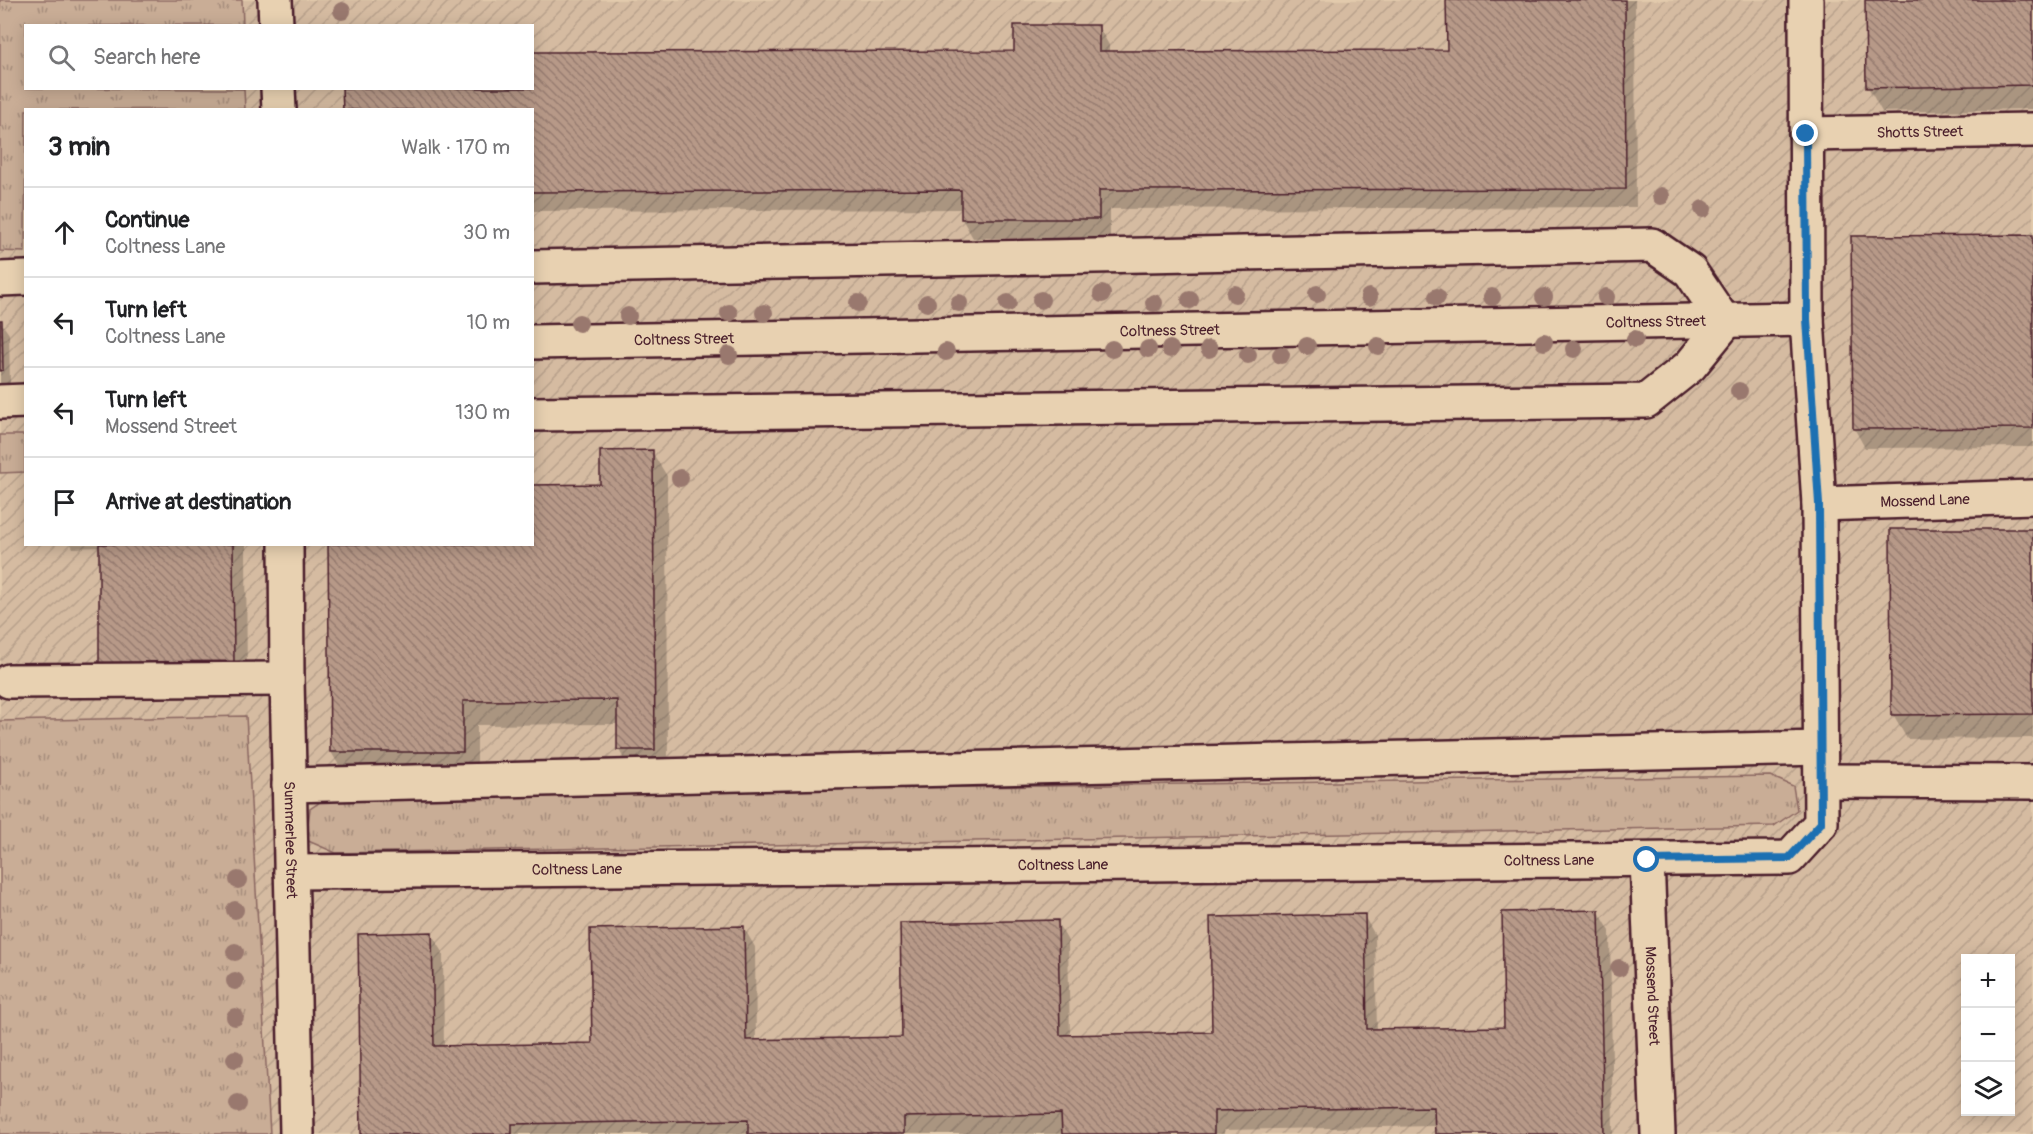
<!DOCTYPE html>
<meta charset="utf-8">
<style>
:root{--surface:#fff;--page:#f6f6f6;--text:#202124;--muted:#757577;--line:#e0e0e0}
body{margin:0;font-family:Pangolin,sans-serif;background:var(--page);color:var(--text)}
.controls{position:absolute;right:18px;bottom:18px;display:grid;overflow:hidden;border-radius:0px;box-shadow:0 3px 15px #0003}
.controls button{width:54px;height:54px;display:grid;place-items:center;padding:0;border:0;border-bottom:2px solid var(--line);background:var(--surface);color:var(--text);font:30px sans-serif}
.stop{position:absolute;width:18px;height:18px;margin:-14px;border:4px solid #1f6fb2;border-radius:50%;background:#fff}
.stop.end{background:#1f6fb2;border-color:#fff;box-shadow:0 2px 6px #0008}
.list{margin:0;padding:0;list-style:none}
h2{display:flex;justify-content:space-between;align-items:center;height:78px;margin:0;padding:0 24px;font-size:26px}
h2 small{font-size:20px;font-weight:400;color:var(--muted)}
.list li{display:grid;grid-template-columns:39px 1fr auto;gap:18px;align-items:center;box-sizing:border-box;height:90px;padding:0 24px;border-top:2px solid var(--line)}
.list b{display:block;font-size:22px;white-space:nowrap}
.list p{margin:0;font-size:20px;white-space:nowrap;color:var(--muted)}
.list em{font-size:20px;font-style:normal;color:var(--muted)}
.icon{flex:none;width:33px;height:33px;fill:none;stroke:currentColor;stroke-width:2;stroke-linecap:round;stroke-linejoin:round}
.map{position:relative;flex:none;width:2033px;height:1134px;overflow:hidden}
.search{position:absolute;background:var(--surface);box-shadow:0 3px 15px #0003;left:24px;top:24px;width:510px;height:66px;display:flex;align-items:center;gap:15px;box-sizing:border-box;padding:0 21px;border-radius:0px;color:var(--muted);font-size:22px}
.panel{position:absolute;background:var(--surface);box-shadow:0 3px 15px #0003;left:24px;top:108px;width:510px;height:438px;border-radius:0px}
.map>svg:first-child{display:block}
</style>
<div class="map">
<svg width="2033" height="1134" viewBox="0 0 2033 1134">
<defs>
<pattern id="industrial-furrows" width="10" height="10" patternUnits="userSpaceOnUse" patternTransform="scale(1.5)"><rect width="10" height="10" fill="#d5bba1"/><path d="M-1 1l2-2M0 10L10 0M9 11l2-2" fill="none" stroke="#b8a08b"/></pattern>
<pattern id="grass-tufts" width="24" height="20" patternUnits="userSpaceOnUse" patternTransform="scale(1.5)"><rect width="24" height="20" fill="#c9ad96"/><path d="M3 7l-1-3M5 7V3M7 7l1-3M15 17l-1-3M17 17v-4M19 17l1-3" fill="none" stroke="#a58c7b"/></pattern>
<pattern id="building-back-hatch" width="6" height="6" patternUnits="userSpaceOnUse" patternTransform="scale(1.5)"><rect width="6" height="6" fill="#b79988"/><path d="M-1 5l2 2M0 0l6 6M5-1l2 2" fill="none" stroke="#977c6f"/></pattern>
</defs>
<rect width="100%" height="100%" fill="#e2caac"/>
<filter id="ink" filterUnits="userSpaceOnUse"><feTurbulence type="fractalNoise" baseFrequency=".0167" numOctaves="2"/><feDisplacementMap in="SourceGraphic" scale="12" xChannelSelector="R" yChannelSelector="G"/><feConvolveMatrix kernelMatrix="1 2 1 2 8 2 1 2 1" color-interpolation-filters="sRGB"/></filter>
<g filter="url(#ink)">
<path fill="url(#industrial-furrows)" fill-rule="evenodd" d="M0 0H2033V1134H270L246 716 0 721ZM26 26H532V88H26ZM26 110H532V544H26ZM1966 958H2010V1112H1966Z"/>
<g fill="url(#grass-tufts)" stroke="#8a6660" stroke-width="1.5">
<path d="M0 0H242L243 25 26 26V88L244 89 245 109 26 110 25 252 0 251Z"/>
<path d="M0 435H25V472L0 473Z"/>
<path d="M246 716 270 1134H0V721Z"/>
<path d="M1770 776 1793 786 1797 810 1774 826 336 853 306 840 310 809 329 796Z"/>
</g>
<g fill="#0003">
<path d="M1448 0H1635L1636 207 1110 209V238H973L962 219V209L532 211V88L1015 53 1098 26 1109 45V53L1448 51Z"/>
<path d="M1866 0H2033V109L1882 112 1868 87Z"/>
<path d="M2033 236V447L1865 448 1854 428Z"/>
<path d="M0 321 9 334 10 383H0Z"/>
<path d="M652 452 667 476 668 775H633L619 750 618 724 477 725V776L346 777 331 752 532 544 602 486Z"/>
<path d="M2033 530V738L1907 739 1893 714Z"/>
<path d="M71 544H246L247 687 115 688 101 663 100 547 73 548Z"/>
<path d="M1599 912 1610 931 1613 1134H1436V1126L1224 1130V1134H363L431 933 443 952 444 1047 593 1045 744 928 755 947 756 1042 904 1039 1057 922 1068 941 1070 1036 1214 1033 1364 916 1375 935 1377 1030 1506 1028Z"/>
</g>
<g fill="url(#building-back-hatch)" stroke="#4a1f2b" stroke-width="1.5">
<path d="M1446 0H1625L1626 189 1099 190V219H961V190L532 192V110H343L342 88H532V52L1014 51V25H1099V51L1447 50Z"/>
<path d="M1865 0H2033V85L1866 88Z"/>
<path d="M2033 235V428L1853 429 1851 236Z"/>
<path d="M0 320H2L3 370 0 371Z"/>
<path d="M653 450 655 750H617V700L463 701V752H330L328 544H532V485L600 484V451Z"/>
<path d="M1890 529H2033V714L1891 715Z"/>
<path d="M99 544H233L234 663H99Z"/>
<path d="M1599 910 1604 1134H1435L1434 1107 1214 1111V1134H1062L1061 1114 904 1117V1134H748V1120L512 1124V1134H361L358 934 432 932 434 1046 592 1043 590 929 744 926 746 1040 902 1037 900 923 1058 920 1060 1035 1212 1032 1210 917 1365 914 1367 1029 1504 1027 1502 912Z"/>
</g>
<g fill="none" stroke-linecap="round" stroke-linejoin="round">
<defs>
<g id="minor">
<path d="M275 0 276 26"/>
<path d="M278 88 279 110"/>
<path id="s1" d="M1806 134 2033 130"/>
<path d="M532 267 1652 245 1690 271 1725 323 1690 366 1646 401 532 414"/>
<path d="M0 279 26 278"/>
<path id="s2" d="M532 342 1807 319"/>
<path d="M0 402 26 401"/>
<path id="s3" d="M1819 504 2033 497"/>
<path id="s4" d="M286 544 287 679 297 1134"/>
<path d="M9 681 287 679"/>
<path d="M1821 781 2033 782"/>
<path d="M289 785 1820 748"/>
<path id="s5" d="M1647 860 1658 1134"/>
<path id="s6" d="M291 872 1789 858 1821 823 1819 504 1807 319 1806 0"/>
</g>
</defs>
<use href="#minor" stroke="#4a1f2b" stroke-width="38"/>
<use href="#minor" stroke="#e8d1b1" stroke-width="33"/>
</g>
<g fill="#99786e">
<circle cx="342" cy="11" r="9"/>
<circle cx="1661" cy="196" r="9"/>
<circle cx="1703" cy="209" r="9"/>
<circle cx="1102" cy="294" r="9"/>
<circle cx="1235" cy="294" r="9"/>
<circle cx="1317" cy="294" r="9"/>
<circle cx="1369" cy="297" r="9"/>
<circle cx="1437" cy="297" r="9"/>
<circle cx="1492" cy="297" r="9"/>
<circle cx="1544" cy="297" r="9"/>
<circle cx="1606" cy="297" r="9"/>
<circle cx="1041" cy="300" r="9"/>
<circle cx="1190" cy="300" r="9"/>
<circle cx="858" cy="303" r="9"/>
<circle cx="927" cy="303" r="9"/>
<circle cx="959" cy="303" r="9"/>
<circle cx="1008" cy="303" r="9"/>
<circle cx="1154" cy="303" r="9"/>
<circle cx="729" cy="313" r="9"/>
<circle cx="764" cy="313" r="9"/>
<circle cx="628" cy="316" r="9"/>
<circle cx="579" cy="323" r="9"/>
<circle cx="1635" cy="339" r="9"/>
<circle cx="1544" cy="342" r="9"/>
<circle cx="1307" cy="346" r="9"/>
<circle cx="1378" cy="346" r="9"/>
<circle cx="1112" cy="349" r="9"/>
<circle cx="1148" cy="349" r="9"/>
<circle cx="1170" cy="349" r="9"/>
<circle cx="1209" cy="349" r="9"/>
<circle cx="1574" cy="349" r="9"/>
<circle cx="946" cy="352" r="9"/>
<circle cx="729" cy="355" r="9"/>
<circle cx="1248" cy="355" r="9"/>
<circle cx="1281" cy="355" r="9"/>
<circle cx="1739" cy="391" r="9"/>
<circle cx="680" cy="478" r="9"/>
<circle cx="238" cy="880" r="9"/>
<circle cx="235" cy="910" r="9"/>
<circle cx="235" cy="952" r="9"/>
<circle cx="1619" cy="968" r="9"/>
<circle cx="235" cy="981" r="9"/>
<circle cx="235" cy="1017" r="9"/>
<circle cx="235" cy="1059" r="9"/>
<circle cx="238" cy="1104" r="9"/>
</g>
</g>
<g fill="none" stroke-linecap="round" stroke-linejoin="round" filter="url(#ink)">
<path stroke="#1f6fb2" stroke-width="8" d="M1647 860 1789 858 1821 823 1819 504 1807 319 1806 134"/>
</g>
<g text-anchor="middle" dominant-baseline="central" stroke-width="6" stroke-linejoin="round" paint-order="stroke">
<g font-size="15" fill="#4a1f2b" stroke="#e8d1b1">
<text stroke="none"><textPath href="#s1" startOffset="114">Shotts Street</textPath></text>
<text stroke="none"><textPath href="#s2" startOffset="1124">Coltness Street</textPath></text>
<text stroke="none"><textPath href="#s2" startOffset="638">Coltness Street</textPath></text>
<text stroke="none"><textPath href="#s2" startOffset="152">Coltness Street</textPath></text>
<text stroke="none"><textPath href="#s3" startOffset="106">Mossend Lane</textPath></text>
<text stroke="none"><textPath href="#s4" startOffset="296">Summerlee Street</textPath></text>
<text stroke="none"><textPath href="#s6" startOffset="1258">Coltness Lane</textPath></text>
<text stroke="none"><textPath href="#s6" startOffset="772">Coltness Lane</textPath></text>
<text stroke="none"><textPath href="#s6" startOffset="286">Coltness Lane</textPath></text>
<text stroke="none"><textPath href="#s5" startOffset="136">Mossend Street</textPath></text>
</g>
</g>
</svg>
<div class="controls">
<button>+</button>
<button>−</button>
<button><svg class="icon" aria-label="layers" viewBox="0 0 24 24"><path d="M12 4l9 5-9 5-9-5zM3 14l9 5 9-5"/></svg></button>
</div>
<div class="stop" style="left:1647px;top:860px"></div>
<div class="stop end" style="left:1806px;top:134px"></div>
<div class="search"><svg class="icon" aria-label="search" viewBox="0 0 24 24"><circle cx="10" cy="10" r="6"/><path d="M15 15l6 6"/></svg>Search here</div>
<section class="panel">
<h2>3 min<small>Walk · 170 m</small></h2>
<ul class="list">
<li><svg class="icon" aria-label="ahead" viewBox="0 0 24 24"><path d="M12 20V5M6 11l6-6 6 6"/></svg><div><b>Continue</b><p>Coltness Lane</p></div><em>30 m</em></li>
<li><svg class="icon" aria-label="left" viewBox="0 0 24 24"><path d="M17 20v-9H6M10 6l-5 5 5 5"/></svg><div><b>Turn left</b><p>Coltness Lane</p></div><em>10 m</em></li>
<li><svg class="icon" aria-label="left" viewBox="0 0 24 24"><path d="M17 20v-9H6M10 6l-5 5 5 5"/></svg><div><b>Turn left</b><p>Mossend Street</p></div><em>130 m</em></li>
<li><svg class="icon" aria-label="arrive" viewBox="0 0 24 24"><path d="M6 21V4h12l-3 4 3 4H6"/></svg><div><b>Arrive at destination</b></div></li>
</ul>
</section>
</div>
